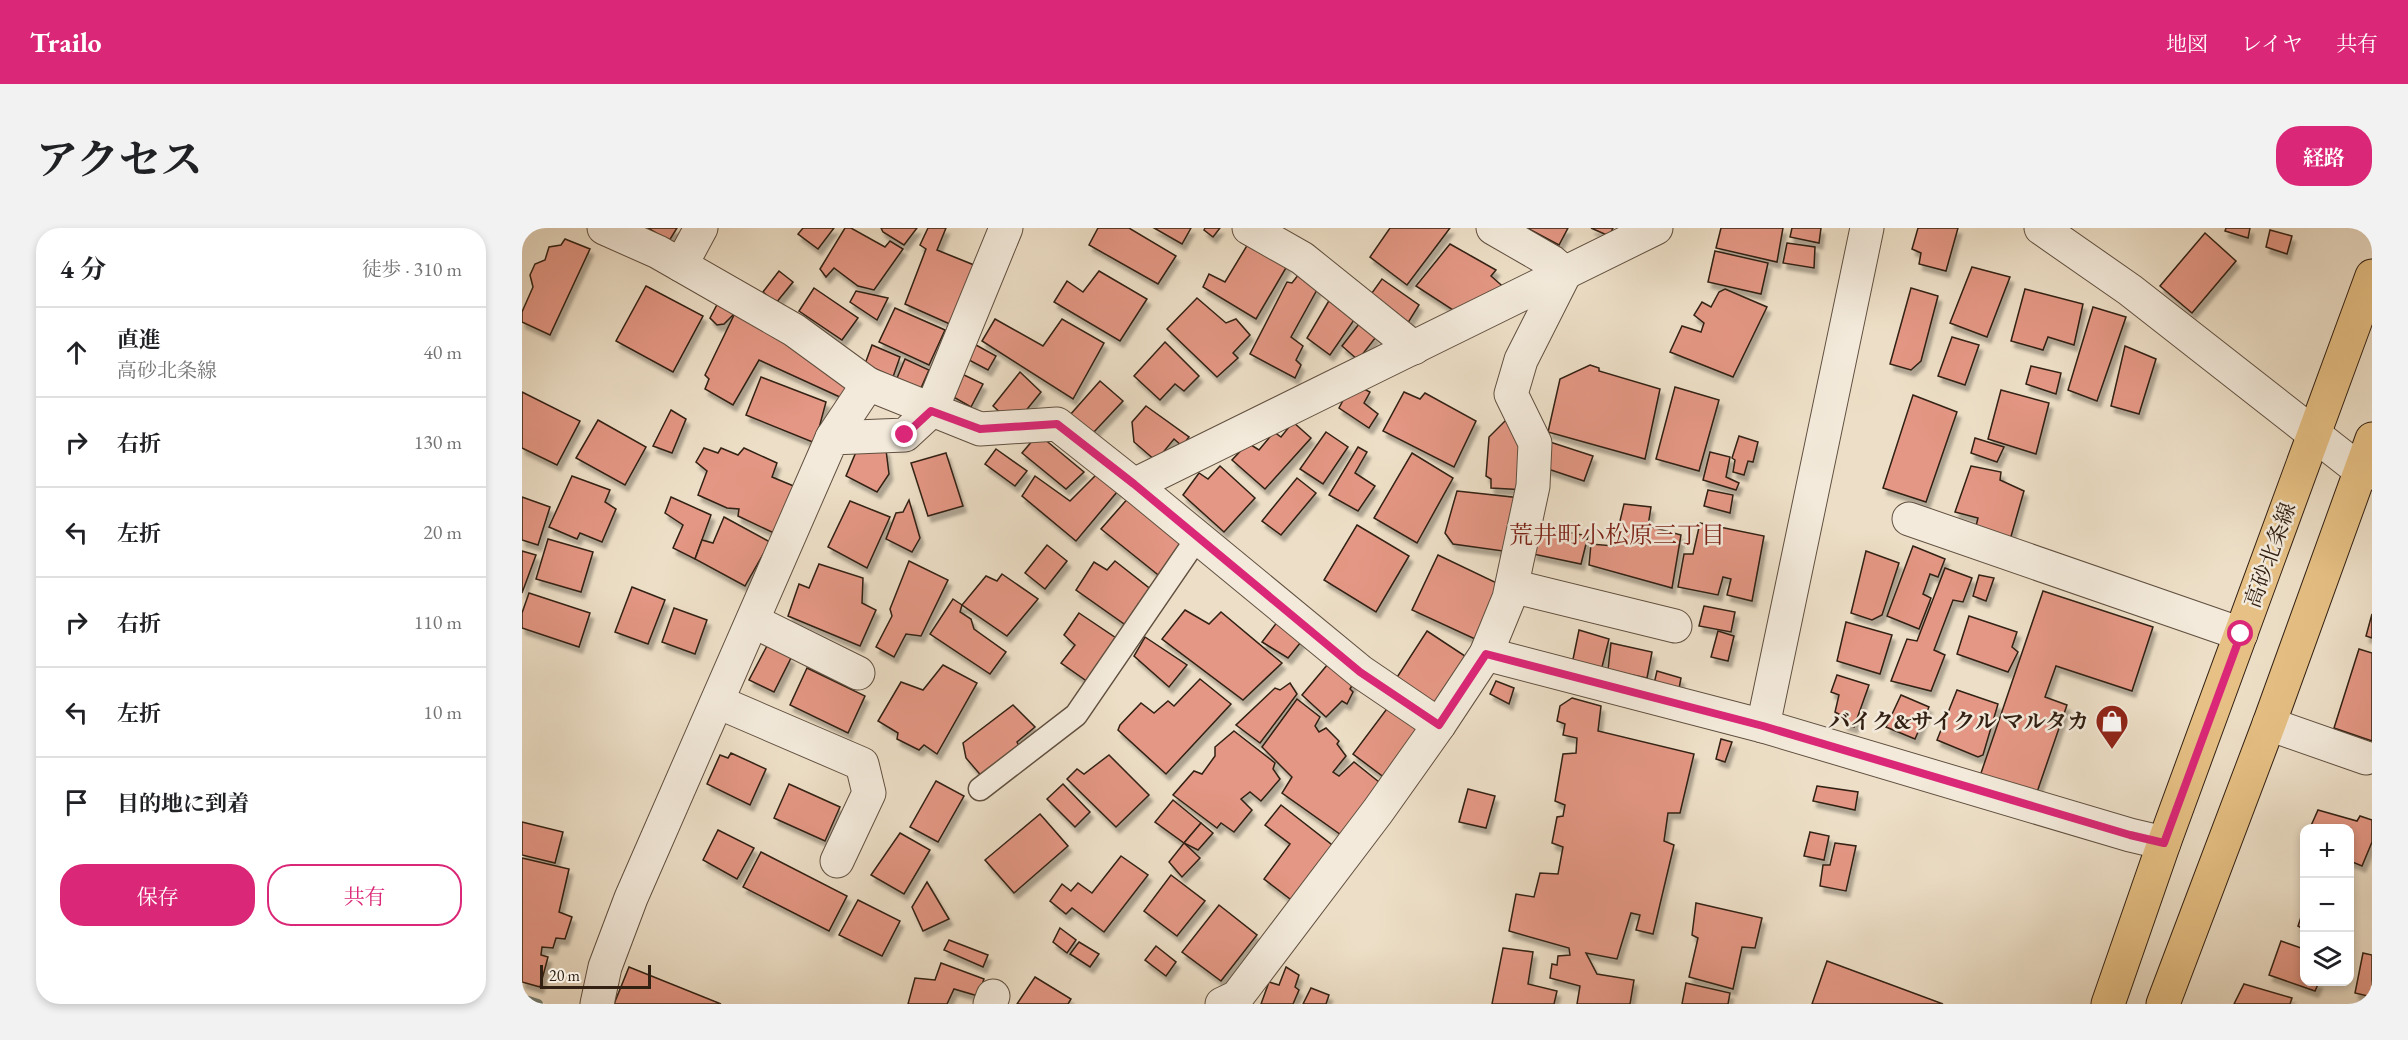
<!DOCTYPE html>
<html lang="ja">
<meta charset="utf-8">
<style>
:root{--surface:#fff;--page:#f2f2f2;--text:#202124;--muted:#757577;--line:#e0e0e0;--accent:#db2777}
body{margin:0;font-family:"EB Garamond","Noto Serif JP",serif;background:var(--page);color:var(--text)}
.controls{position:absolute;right:18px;bottom:18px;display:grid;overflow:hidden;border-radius:12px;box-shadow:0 3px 9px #0003}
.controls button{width:54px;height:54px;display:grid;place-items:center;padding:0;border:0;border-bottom:2px solid var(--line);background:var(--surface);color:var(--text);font:30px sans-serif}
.scale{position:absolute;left:18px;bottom:15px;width:111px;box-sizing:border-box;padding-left:6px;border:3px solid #322013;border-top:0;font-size:16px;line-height:21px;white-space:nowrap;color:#322013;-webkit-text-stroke:4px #f3eadb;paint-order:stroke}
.stop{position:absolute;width:18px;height:18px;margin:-14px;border:4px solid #db2777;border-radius:50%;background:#fff}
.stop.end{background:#db2777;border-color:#fff;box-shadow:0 2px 6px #0008}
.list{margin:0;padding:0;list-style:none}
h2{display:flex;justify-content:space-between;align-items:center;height:78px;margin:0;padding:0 24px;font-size:26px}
h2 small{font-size:20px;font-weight:400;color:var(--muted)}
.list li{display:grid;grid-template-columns:39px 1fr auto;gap:18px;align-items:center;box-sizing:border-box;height:90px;padding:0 24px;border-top:2px solid var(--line)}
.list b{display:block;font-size:22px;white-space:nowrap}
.list p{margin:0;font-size:20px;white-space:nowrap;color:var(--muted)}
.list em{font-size:20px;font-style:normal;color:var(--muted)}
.actions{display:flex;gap:12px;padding:18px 24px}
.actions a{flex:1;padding:14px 0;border:2px solid var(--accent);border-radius:24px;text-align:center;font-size:21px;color:var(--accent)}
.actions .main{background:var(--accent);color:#fff}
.icon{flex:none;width:33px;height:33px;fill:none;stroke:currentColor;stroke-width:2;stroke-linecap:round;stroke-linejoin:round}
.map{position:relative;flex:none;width:1850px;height:776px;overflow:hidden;border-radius:24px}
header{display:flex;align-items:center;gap:36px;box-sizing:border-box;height:84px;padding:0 30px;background:var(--accent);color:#fff}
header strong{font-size:28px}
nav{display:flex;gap:33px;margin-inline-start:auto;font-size:21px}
.intro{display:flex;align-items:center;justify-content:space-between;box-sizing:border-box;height:144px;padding:0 36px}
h1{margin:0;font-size:42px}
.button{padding:15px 27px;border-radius:24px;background:var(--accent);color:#fff;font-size:21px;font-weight:700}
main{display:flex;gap:36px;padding:0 36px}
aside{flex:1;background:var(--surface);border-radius:24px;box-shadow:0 3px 9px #0003}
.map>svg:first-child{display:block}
</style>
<header>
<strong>Trailo</strong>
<nav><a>地図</a><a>レイヤ</a><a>共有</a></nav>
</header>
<div class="intro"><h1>アクセス</h1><a class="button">経路</a></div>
<main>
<aside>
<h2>4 分<small>徒歩 · 310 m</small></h2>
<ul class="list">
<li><svg class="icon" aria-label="ahead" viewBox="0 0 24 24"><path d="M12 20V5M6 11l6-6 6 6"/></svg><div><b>直進</b><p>高砂北条線</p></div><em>40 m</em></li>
<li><svg class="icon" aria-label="right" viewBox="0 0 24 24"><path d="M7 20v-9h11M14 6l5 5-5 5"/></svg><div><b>右折</b></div><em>130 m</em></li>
<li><svg class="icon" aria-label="left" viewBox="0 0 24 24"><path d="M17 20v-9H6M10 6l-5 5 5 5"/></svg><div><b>左折</b></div><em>20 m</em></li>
<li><svg class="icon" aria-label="right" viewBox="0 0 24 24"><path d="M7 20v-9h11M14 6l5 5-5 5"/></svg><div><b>右折</b></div><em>110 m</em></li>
<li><svg class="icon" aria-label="left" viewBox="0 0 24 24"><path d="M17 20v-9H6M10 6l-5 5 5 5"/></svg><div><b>左折</b></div><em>10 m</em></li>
<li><svg class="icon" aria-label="arrive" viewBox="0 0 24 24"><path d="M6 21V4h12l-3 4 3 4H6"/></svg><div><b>目的地に到着</b></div></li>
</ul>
<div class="actions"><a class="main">保存</a><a>共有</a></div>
</aside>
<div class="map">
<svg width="1850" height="776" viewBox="0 0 1850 776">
<defs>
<filter id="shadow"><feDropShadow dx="3.5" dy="6" stdDeviation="1.5" flood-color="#0004"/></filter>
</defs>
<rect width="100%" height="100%" fill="#eddfc7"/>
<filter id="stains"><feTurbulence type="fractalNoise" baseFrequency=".00333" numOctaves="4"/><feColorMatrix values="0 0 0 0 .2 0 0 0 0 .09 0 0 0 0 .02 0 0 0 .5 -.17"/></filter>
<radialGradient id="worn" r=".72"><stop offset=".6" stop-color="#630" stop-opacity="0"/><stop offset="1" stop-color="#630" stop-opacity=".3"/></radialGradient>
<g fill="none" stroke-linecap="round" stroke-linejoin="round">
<path stroke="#707e77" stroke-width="10" d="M0 771 16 776"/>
</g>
<g fill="#e49784" stroke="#322013" stroke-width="1.5" filter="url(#shadow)">
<path d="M126 0H155L147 13Z"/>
<path d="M281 0H312L296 21 276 6Z"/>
<path d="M323 0H329L363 19 368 13 381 21 352 62 336 58 312 40 304 49 298 41Z"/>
<path d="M359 0H395L382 17 361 4Z"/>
<path d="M406 0H424L415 22 457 39 430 97 383 76 404 21 398 17Z"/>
<path d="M576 0H607L654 28 636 56 567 17Z"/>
<path d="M632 0H669L660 16Z"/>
<path d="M683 0H698L691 9 682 2Z"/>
<path d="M868 0H928L885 57 848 29Z"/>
<path d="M1005 0H1046L1037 17Z"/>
<path d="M1069 0H1091L1087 8Z"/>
<path d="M1199 0H1261L1255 34 1194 20Z"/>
<path d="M1270 0H1299L1297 15 1268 9Z"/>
<path d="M1396 0H1436L1424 43 1397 36 1399 25 1390 21Z"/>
<path d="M1704 0H1728L1726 10 1703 3Z"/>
<path d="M1748 2 1770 8 1765 26 1744 19Z"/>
<path d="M1683 5 1714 33 1670 85 1638 58Z"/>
<path d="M43 11 68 21 28 107 0 94V84L11 59 8 47 13 36 23 32 27 19 39 17Z"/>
<path d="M729 11 768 33 734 91 681 59 687 46 703 54Z"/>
<path d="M1265 15 1293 19 1292 40 1261 35Z"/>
<path d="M928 16 974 42 969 48 986 63 937 86 894 58Z"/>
<path d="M1193 23 1246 35 1239 66 1186 54Z"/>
<path d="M1450 39 1488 49 1465 109 1428 95Z"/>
<path d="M257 43 271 54 254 75 241 64Z"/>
<path d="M577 43 625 71 598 113 532 74 545 53 561 64Z"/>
<path d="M777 46 796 60 769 109 781 118 774 132 779 137 773 150 728 126 765 54 770 55Z"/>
<path d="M860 51 897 77 884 98 847 69Z"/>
<path d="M124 58 181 88 151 144 94 113Z"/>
<path d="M292 60 336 90 320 112 277 83Z"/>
<path d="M1389 60 1416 68 1399 133 1389 142 1368 136Z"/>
<path d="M1203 61 1245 79 1211 149 1148 124 1160 98 1179 104 1182 95 1172 87 1180 74 1189 79 1197 64Z"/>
<path d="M1503 61 1561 76 1552 117 1526 109 1521 122 1489 113Z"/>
<path d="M334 63 366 70 355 92 328 74Z"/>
<path d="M675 70 704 95 714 91 728 107 711 125 716 130 695 149 645 101Z"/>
<path d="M198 71 213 85 202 96 195 97 188 90Z"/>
<path d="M808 71 832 92 808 127 785 110Z"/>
<path d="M1571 79 1604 89 1575 173 1546 162Z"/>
<path d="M373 80 423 102 407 137 357 114Z"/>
<path d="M213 85 307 140 327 158 320 170 237 132 211 177 183 161 187 151 183 147Z"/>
<path d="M473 91 521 118 540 91 582 115 551 171 460 113Z"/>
<path d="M837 96 854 109 836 132 820 118Z"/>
<path d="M1430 109 1457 117 1443 157 1416 148Z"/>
<path d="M643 114 677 148 662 163 653 156 638 172 612 148Z"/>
<path d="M350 117 378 129 371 149 343 136Z"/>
<path d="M454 117 474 128 466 142 445 131Z"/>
<path d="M1603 118 1634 131 1617 186 1589 178Z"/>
<path d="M383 131 407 142 399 160 375 150Z"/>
<path d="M1068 137 1077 140V143L1138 161 1123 231 1026 204 1038 151Z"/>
<path d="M1509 138 1539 145 1534 166 1504 156Z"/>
<path d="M498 144 519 164 502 185 480 186 471 178Z"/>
<path d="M440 146 461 156 449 179 428 167Z"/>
<path d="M239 149 304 174 293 215 224 187Z"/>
<path d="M578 153 601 173 571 205 548 187Z"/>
<path d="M836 158 848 164 842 175 856 186 847 200 817 180 826 163Z"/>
<path d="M1153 159 1197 172 1177 243 1134 231Z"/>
<path d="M1479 162 1527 175 1514 226 1466 211Z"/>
<path d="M0 164 58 193 35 237 0 220Z"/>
<path d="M882 164 898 171 903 165 954 193 932 239 861 203Z"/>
<path d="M1391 167 1435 184 1404 274 1361 260Z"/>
<path d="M624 178 667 209 660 218 652 211 634 233 612 214 610 194Z"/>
<path d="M149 182 164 191 150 225 131 218Z"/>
<path d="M985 191 1005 213V262L969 260V251L964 248 967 209Z"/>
<path d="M76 192 124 219 103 257 54 230Z"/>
<path d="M771 194 789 210 743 261 710 232 726 215 737 222 752 204 759 209Z"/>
<path d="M804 204 826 219 801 256 778 241Z"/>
<path d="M1217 208 1236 214 1231 234 1226 233 1222 247 1211 244 1213 232 1210 230Z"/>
<path d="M521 210 562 244 544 261 500 225 511 212Z"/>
<path d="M1453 210 1482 219 1475 234 1449 225Z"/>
<path d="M339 212 364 222 367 246 355 264 324 248Z"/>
<path d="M1028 214 1071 228 1062 253 1020 239Z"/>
<path d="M836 219 845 224 833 245 853 258 836 283 807 267Z"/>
<path d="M182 220 196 225 199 220 216 227 222 220 255 235 250 249 274 259 254 306 216 288 217 281 205 280 176 267 185 243 174 234Z"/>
<path d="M474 221 505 243 493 258 463 236Z"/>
<path d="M1188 224 1208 229 1204 249 1217 255 1214 262 1181 252Z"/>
<path d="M424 225 441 278 406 288 389 235Z"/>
<path d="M890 225 931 250 895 315 852 290Z"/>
<path d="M698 238 733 270 702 304 661 267 677 245 686 251Z"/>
<path d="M1449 238 1479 244 1478 252 1502 263 1488 312 1454 298 1456 290 1433 284Z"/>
<path d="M579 242 600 258 554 313 500 268 513 248 548 273Z"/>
<path d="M50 248 88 262 83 274 94 281 80 314 58 305 55 311 27 299Z"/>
<path d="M775 250 794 265 759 307 740 293Z"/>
<path d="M1186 262 1211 267 1208 285 1182 278Z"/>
<path d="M935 263 999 270 988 324 931 316 923 305Z"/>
<path d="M608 268 659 307 658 326 640 350 579 301Z"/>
<path d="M0 269 28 279 16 317 0 312Z"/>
<path d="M149 269 189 287 173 331 151 320 161 297 143 285Z"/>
<path d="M387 272 398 310 390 324 364 311 374 285 381 284Z"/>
<path d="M328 273 368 289 345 340 306 319Z"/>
<path d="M1102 276 1129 279 1126 298 1159 307 1150 360 1067 337 1069 316 1092 318Z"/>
<path d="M202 289 248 314 223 358 173 331 180 312 191 315Z"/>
<path d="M1178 295 1242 308 1230 373 1205 367 1209 351 1201 349 1196 367 1156 359 1162 326H1171Z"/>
<path d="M835 297 887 328 854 384 802 352Z"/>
<path d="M1014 298 1066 308 1059 336 1011 326Z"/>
<path d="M26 311 71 324 59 364 14 351Z"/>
<path d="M525 317 545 333 523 361 503 345Z"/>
<path d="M1391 318 1423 331 1416 349 1408 346 1401 366 1409 370 1397 401 1365 388Z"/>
<path d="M0 323 14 327 0 365Z"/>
<path d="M1344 323 1377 335 1360 387 1350 392 1329 385Z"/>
<path d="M916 327 979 357 953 411 890 382Z"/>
<path d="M387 333 426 352 399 408 384 406 372 429 354 419 370 388 368 381Z"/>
<path d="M593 333 631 363 605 398 554 362 572 334 585 342Z"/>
<path d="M297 336 341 350 340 375 354 382 338 418 266 388 277 356 287 360Z"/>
<path d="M1423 340 1450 350 1441 374 1431 372 1412 422 1423 427 1409 463 1369 453 1385 411 1395 413Z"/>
<path d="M480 346 516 371 485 408 440 377 464 348 475 353Z"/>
<path d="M1457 347 1472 350 1464 373 1451 368Z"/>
<path d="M110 359 143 372 126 416 93 404Z"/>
<path d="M1521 363 1631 399 1610 463 1534 438 1523 469 1545 477 1513 570 1457 551Z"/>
<path d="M7 365 68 385 57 419 0 400V385Z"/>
<path d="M431 371 440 377 438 384 449 391 452 401 484 424 468 446 408 406Z"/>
<path d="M1182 378 1213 384 1209 404 1177 398Z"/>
<path d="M152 380 185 392 173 426 140 414Z"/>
<path d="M663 382 687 396 699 384 760 435 721 472 640 411Z"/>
<path d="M557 385 597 412 566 454 539 435 553 417 542 407Z"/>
<path d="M1850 386V410L1844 408Z"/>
<path d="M1447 388 1495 404 1490 419 1496 424 1486 444 1435 426Z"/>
<path d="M759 389 783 409 766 430 740 414Z"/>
<path d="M1324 394 1370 407 1358 446 1315 433Z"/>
<path d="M1057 402 1087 411 1078 447 1049 441Z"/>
<path d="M905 403 949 432 913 486 870 457Z"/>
<path d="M1196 403 1212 408 1206 433 1189 429Z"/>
<path d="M623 409 665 437 647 459 612 428Z"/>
<path d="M1089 415 1130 424 1125 450 1086 442Z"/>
<path d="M246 416 269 430 252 464 227 452Z"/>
<path d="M1837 421 1850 425V513L1812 500Z"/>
<path d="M811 430 835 449 828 461 831 464 825 476 820 473 804 489 780 467Z"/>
<path d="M421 437 455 455 415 526 402 517 397 522 375 511 376 505 356 493 379 454 401 462Z"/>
<path d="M285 440 343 468 326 505 268 477Z"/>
<path d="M1135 443 1159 450 1156 466 1131 460Z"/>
<path d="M1315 447 1347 457 1332 499 1322 496V489L1313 484 1317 467 1309 464Z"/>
<path d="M678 451 709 476 644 546 596 502 598 497 619 475 632 485 646 473 652 478Z"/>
<path d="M974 453 992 460 987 476 968 466Z"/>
<path d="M768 455 775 466 738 515 714 497 753 460 758 462Z"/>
<path d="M1435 462 1476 476 1461 527 1456 529 1415 512Z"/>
<path d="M1379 467 1407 479 1393 511 1364 499Z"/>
<path d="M1050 470 1079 478 1076 503 1172 526 1158 585H1146L1142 613 1152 617 1131 706 1114 702 1118 687 1109 685 1095 731 1064 725 1075 746 1112 752 1108 776H1055L1058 758 1028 750 1030 736 1035 737 1036 728 1048 727 1047 720 987 703 994 666 1012 669 1018 645 1036 646 1041 619 1030 615 1035 589 1041 588 1043 577 1033 573 1041 526 1054 525 1055 510 1041 507 1043 496 1035 493 1038 478Z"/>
<path d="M775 471 798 489 793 498 797 504 804 500 817 513 815 516 824 528 811 544 817 548 832 534 862 558 822 609 760 565 770 549 740 519Z"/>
<path d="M491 477 513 499 495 514 499 522 462 551 444 530 441 515Z"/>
<path d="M867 478 903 505 867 553 831 526Z"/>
<path d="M712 503 753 535 751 541 758 551 739 573 728 564 719 571 730 582 712 604 699 595 695 600 651 567 672 543 680 546 693 528V519Z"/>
<path d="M1199 511 1210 514 1203 534 1194 531Z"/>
<path d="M209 525 244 541 228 577 185 556 198 527 206 530Z"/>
<path d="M587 527 627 567 594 599 545 551 555 541 562 546Z"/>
<path d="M414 553 442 568 416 614 388 599Z"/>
<path d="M267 556 318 579 303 613 252 590Z"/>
<path d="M541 556 568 584 553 599 525 571Z"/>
<path d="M1295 558 1336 564 1333 582 1291 573Z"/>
<path d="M946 561 973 568 964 600 937 594Z"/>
<path d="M651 572 679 595 662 615 633 594Z"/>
<path d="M759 577 814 620 772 674 742 651 768 616 743 597Z"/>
<path d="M1796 582 1835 593 1838 588 1850 592V614L1840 638 1828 633V600H1788Z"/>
<path d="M518 586 546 618 492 665 463 632Z"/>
<path d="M0 594 41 604 33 635 0 627Z"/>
<path d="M679 595 691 605 676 622 662 615Z"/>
<path d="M196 602 232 620 215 651 181 632Z"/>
<path d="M1288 604 1307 608 1302 632 1282 628Z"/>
<path d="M378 605 408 622 382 666 349 647Z"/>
<path d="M662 615 678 630 660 649 647 634Z"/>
<path d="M1313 615 1334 618 1324 663 1298 658 1301 637H1308Z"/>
<path d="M239 624 325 668 307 703 221 659Z"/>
<path d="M599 628 626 647 582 704 550 680 544 686 528 673 540 656 549 663 556 655 570 665Z"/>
<path d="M0 630 47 641 37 684 50 689 43 711 34 710 31 720 20 719 19 727 26 729 18 759 0 754Z"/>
<path d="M649 647 683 673 655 708 622 683Z"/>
<path d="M405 654 427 691 401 703 390 679Z"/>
<path d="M336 672 378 693 360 728 317 707Z"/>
<path d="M1174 675 1240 690 1233 720 1220 719 1211 761 1167 749 1176 710 1170 707Z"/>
<path d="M697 677 735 707 699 753 660 724Z"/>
<path d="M1782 680V701L1776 698Z"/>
<path d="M538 700 554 712 545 725 531 714Z"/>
<path d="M427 712 466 727 461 739 422 722Z"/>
<path d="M1759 713 1782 721V754H1797L1793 763 1747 747Z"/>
<path d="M557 714 577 726 568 739 548 726Z"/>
<path d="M634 718 654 734 644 748 623 732Z"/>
<path d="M981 720 1011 724 1006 756 1035 763 1032 776H970Z"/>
<path d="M1841 725 1850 727V769L1833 765Z"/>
<path d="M1305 733 1421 776H1290Z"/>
<path d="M419 735 462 751 456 768 432 761 425 776H386L393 750 413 752Z"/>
<path d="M107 739 199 776H92Z"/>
<path d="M764 739 777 747 773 759 777 762 771 776H739L747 754 757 757Z"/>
<path d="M513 749 549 771 546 776H495Z"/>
<path d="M1164 755 1208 765 1206 776H1160Z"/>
<path d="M1722 756 1770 770 1768 776H1712Z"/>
<path d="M789 760 807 767 804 776H781Z"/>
</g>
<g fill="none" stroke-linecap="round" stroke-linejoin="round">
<defs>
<path id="lane" d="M458 561 554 487 676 309"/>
<g id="street">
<path d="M82 0 136 24 272 102 346 156"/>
<path d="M727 0 780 30 892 120"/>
<path d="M971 0 1030 34 1043 45"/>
<path d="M1519 0 1608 62 1839 243 1850 245"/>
<path d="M159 37 179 0"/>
<path d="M310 210 346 156 458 201 535 196 612 257 1134 0"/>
<path d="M612 257 839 444 917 497"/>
<path d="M1387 291 1719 406"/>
<path d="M990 358 1153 398"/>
<path d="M231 393 336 445"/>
<path d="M964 426 1241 498 1608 607 1642 615"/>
<path d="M196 474 340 536 347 565 315 633"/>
<path d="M1747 496 1844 530"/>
<path d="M1241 498 1345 0"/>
<path d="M75 776 83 739 109 670 310 210 383 207 409 183 484 0"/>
<path d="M468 776 471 768"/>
<path d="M700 776 715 769 856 583 917 497 964 426 987 370 1011 258 1013 215 989 166 999 132 1043 45"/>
</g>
<g id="primary">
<path d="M1586 776 1642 615 1850 48"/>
<path d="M1641 776 1747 496 1850 211"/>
</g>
</defs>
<use href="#lane" stroke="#615040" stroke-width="25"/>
<use href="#street" stroke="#615040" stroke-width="35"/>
<use href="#primary" stroke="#322013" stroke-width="35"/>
<use href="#lane" stroke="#f3eadb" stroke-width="22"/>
<use href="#street" stroke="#f3eadb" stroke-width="33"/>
<use href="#primary" stroke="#e6c084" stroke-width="33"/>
</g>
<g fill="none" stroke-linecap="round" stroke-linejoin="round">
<path stroke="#db2777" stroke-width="8" d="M383 207 409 183 458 201 535 196 612 256 838 444 917 497 964 426 1241 498 1608 607 1642 615 1719 406"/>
</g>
<defs>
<symbol id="shop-pin" viewBox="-11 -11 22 30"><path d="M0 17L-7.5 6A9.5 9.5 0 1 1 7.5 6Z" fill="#8f2418" stroke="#f3eadb"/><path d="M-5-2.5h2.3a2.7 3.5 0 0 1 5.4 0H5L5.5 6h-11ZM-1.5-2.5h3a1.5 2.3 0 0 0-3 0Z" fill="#fff"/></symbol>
</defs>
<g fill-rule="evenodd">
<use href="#shop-pin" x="1571" y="474" width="38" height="52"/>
</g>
<g text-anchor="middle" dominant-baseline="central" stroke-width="5" stroke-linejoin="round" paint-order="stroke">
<g font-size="22" fill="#322013" stroke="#f3eadb">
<text transform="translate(1748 327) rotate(-70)">高砂北条線</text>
</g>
<g font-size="22" font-weight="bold" fill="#322013" stroke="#f3eadb" text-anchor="end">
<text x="1567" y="493">バイク&amp;サイクル マルタカ</text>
</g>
<g font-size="24" fill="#7a1f14" stroke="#f3eadb">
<text x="1095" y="306">荒井町小松原三丁目</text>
</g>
</g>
<rect width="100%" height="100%" filter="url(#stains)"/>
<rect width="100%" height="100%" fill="url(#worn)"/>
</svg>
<div class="controls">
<button>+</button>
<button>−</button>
<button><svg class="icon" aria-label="layers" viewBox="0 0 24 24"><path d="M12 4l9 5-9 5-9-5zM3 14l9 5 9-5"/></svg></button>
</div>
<div class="scale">20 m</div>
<div class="stop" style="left:1719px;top:406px"></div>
<div class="stop end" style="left:383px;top:207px"></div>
</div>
</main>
